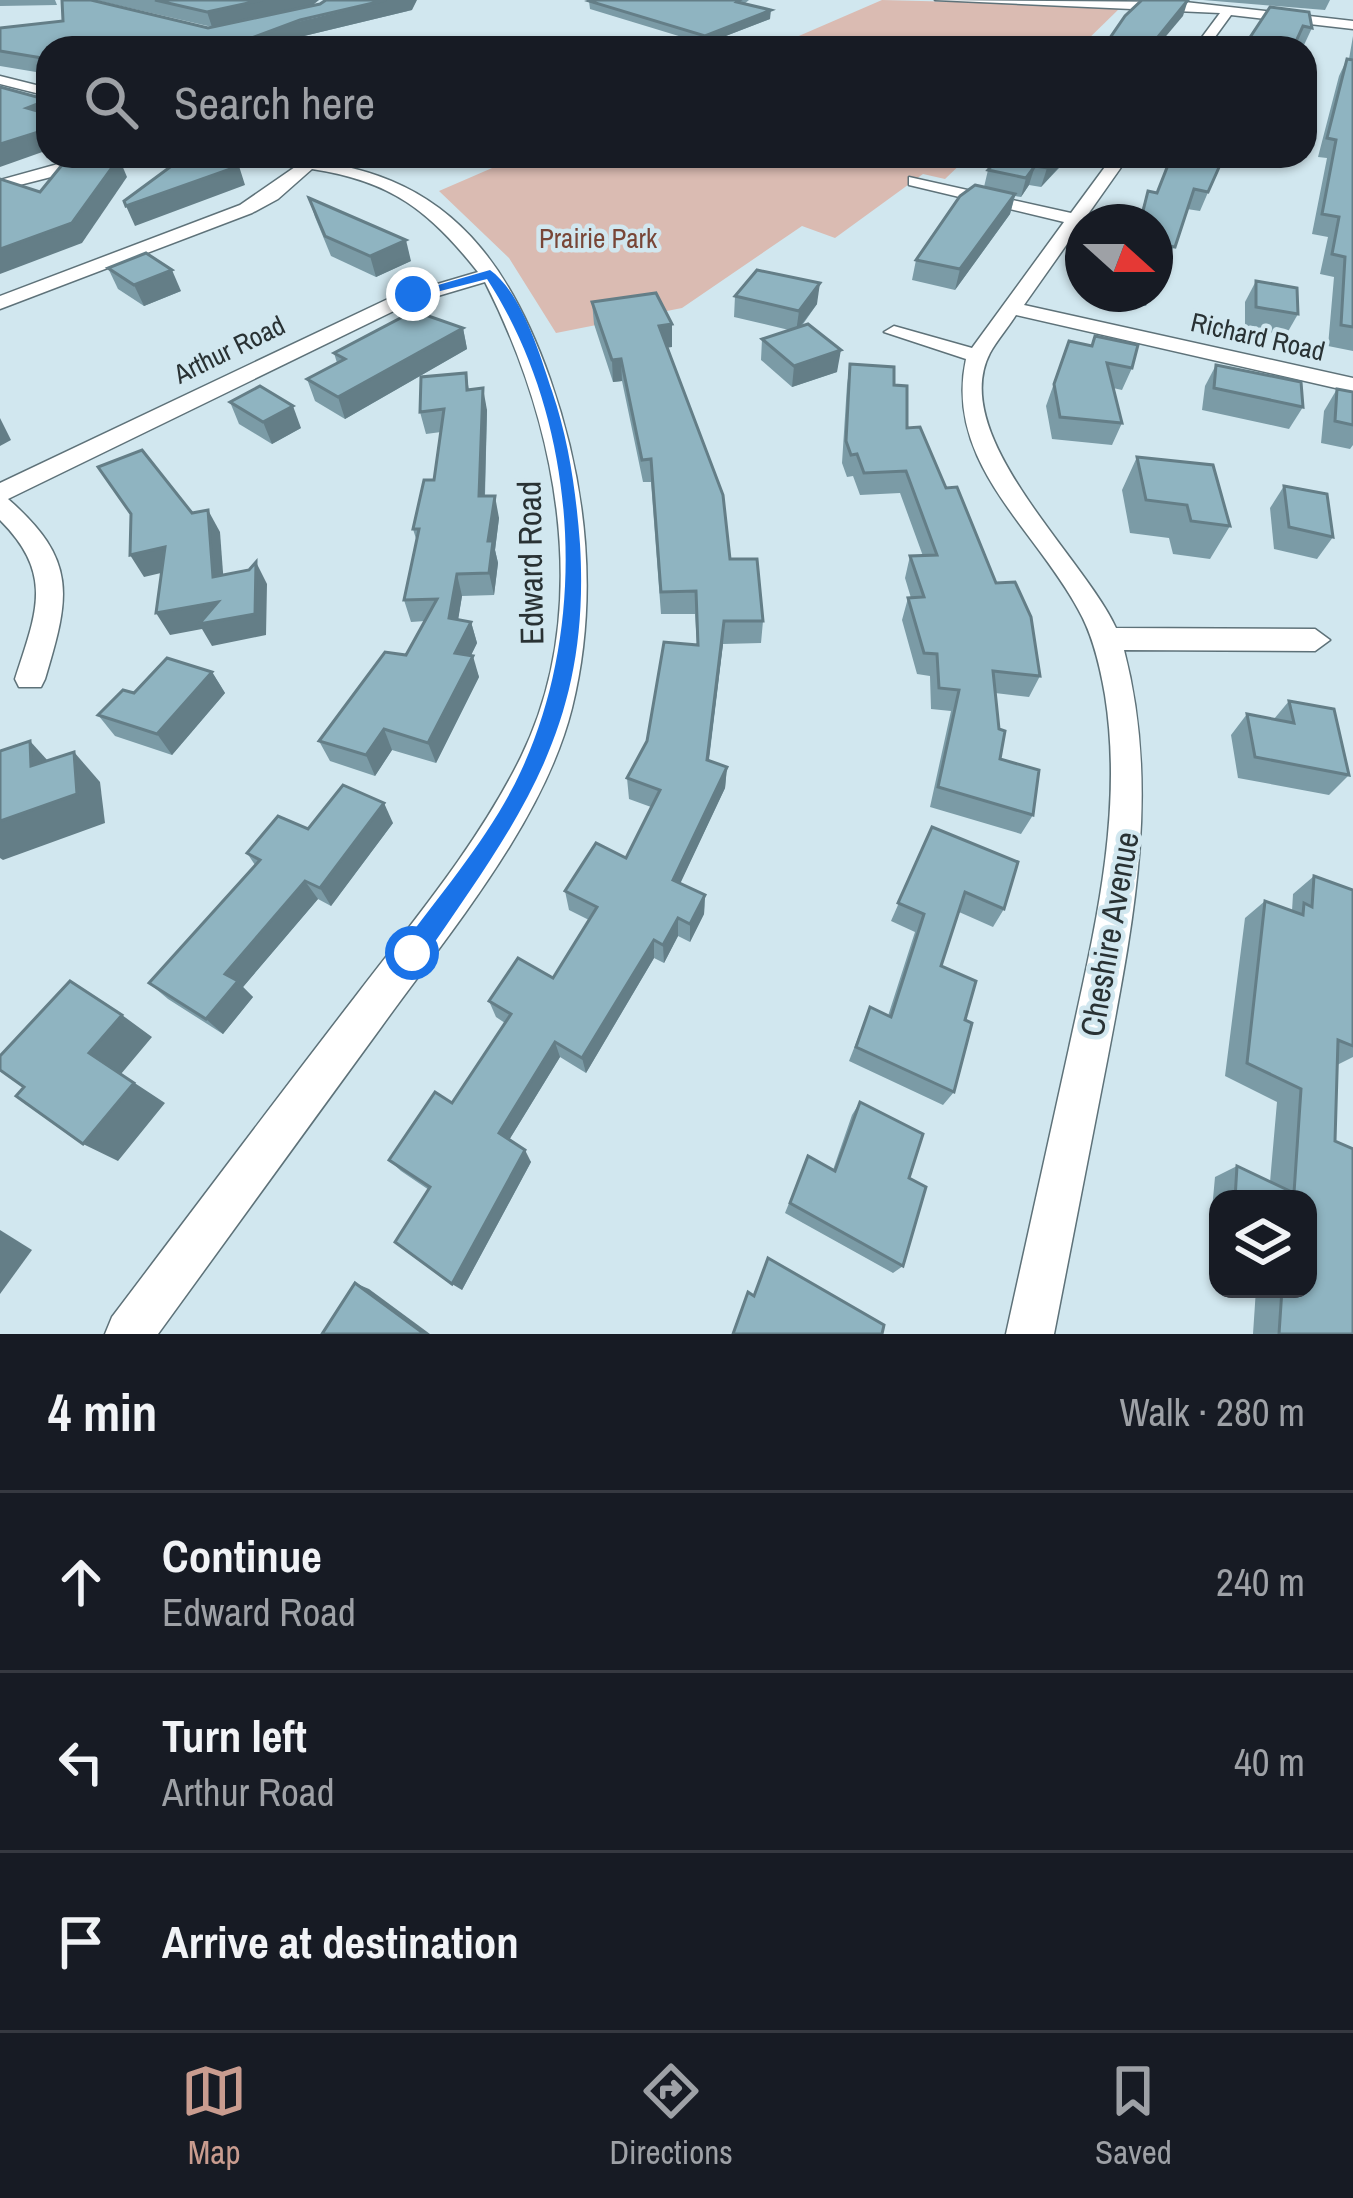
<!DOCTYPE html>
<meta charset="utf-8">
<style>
:root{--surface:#171b24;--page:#20242c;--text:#f1f3f6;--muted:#9ea1a6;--line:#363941;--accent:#c99c8f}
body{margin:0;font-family:"Archivo Narrow",sans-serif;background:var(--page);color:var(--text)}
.controls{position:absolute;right:36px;bottom:36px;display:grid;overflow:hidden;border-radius:24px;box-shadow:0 3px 9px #0004}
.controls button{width:108px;height:108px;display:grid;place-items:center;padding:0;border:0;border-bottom:3px solid var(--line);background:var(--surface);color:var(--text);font:60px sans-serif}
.compass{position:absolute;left:1065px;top:204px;width:108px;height:108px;border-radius:50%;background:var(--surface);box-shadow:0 3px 9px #0004;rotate:111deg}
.stop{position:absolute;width:36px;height:36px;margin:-27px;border:9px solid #1a73e8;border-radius:50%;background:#fff}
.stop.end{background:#1a73e8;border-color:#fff;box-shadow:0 3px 12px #0008}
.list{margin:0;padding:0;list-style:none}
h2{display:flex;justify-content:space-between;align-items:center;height:156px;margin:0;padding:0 48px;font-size:51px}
h2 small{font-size:39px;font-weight:400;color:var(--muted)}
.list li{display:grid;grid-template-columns:78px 1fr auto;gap:36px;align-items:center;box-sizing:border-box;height:180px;padding:0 48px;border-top:3px solid var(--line)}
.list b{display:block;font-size:45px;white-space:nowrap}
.list p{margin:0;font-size:39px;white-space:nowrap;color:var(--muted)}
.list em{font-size:39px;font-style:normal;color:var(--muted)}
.icon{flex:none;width:66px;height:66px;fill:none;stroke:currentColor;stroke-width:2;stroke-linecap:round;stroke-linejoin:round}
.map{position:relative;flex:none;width:1353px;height:1334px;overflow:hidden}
.search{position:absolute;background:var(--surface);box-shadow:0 3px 9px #0004;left:36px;right:36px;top:36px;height:132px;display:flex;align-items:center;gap:30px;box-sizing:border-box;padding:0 42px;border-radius:36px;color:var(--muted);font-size:45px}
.sheet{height:696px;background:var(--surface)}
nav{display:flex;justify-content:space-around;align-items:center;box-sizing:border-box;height:168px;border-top:3px solid var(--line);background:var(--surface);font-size:33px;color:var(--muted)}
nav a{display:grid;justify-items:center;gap:6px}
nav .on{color:var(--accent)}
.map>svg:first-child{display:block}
</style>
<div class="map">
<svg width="1353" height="1334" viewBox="0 0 1353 1334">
<rect width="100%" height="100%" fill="#d1e7ef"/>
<g fill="#dabbb2">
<path d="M882 0 1122 6 1079 48H771Z"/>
<path d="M520 156H969L945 179 923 174 835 238 802 226 682 308 556 333 509 258 439 191Z"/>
</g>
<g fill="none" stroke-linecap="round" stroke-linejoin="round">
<defs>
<g id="street">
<path d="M935 0 1185 2 1353 21V29L1231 15 1207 48H1194L1220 13Z"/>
<path d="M0 76 48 88V96L0 84Z"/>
<path d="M87 156C311 156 462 127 550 379 587 485 599 599 572 708 544 821 449 933 382 1026 307 1128 233 1231 158 1334H105L112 1317C193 1210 273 1103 355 997 414 920 478 844 521 757 594 607 557 424 485 282L404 306 8 499C78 560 70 596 45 679L41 687H19L15 679C36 613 55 575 0 520V483L390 298 478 272C429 210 391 181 312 169L278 199 252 213 0 309V296L240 205 295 167 211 161 106 163 0 190V180Z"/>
<path d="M1113 156H1129L1024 305 1353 378V392L1016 315C1008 328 997 340 990 353 947 436 1083 556 1116 628L1315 629 1330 640 1315 651 1124 650C1160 788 1134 919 1108 1056 1090 1149 1072 1241 1054 1334H1006C1027 1239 1048 1143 1069 1048 1094 933 1124 814 1105 695 1100 666 1093 635 1078 609 1033 526 944 462 966 359L884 332 894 326 972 348 1064 222 909 185V177L1071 213Z"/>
</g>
</defs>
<use href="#street" stroke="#5e7279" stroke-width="3"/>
<use href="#street" fill="#fff" fill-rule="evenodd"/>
</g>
<g fill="#7b9ba6">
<path d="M0 0H55L57 5 0 6Z"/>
<path d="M95 0H319L212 27Z"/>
<path d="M592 0H749L744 4 770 19 705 44 590 9 589 1Z"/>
<path d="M1203 0H1330L1325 10Z"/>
<path d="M1270 7 1312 28 1304 45 1296 42Z"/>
<path d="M412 10 304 36 272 48H48V74L0 66V28H208Z"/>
<path d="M1353 36V351L1328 346 1334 277 1320 274 1328 237 1312 234 1327 158 1318 157 1339 76 1347 59H1349Z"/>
<path d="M1000 156 1060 167 1041 187 1029 185 1021 197 1015 196 1010 214 955 290 912 280 916 260 984 187 988 170Z"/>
<path d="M1174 156H1240L1236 165 1221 162 1200 211 1187 209 1166 268 1158 266 1139 218 1148 191 1157 193Z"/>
<path d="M309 198 411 261 376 277 331 256 315 217Z"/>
<path d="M108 268 181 291 144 306 118 289Z"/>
<path d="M1256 281 1298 314 1286 335 1245 328V302Z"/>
<path d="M1103 294H1151L1146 306 1101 297Z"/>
<path d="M735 296 817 304 801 327 837 372 792 387 761 360 762 339 789 330 734 317Z"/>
<path d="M592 302 672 324V347H667L730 559 763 621 761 643 723 644 709 760 727 767 725 788 680 883 705 895 704 914 690 942 678 936 664 963 654 958 586 1073 560 1057 509 1140 531 1162 462 1290 429 1190 401 1171 389 1160 452 1103 505 1023 496 1017 489 1001 553 978 589 920 569 910 565 891 626 858 651 807 629 799 627 778 697 645 695 614H661L651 482H643L622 381 613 382 594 324Z"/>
<path d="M463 328 467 349 345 419 315 401 307 379 337 363 334 353Z"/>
<path d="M1069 341 1132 368 1122 390 1113 388 1122 423 1112 445 1052 439 1046 406Z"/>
<path d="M850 364 894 385 907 428 946 488 996 583 1040 676 1029 697 995 693 1000 759 1033 815 1021 834 930 807 951 711 931 709 930 676 917 674 902 620 908 598H911L905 578 910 556H923L900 493 860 495 853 476 847 477 842 463 847 385Z"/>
<path d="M1216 365 1303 407 1289 429 1202 410 1205 386Z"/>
<path d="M466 373 469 390 487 410 485 496 499 518 495 550 498 563 494 595 462 596 458 619 471 622 477 643 471 655 479 677 436 763 392 750 375 776 330 761 319 741 406 655 425 621 411 622 404 600 417 542 413 529 434 480 441 432 426 434 420 412Z"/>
<path d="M1337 389 1353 392V445L1350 449 1321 443 1324 411Z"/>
<path d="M230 402 301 428 272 444 239 424Z"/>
<path d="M1137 457 1230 526 1210 559 1173 554 1169 538 1130 533 1122 490Z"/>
<path d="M1284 486 1333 537 1317 559 1274 549 1270 508Z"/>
<path d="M212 672 225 693 172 755 115 736 98 715 134 693Z"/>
<path d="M1289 701 1349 775 1329 795 1238 778 1231 735 1247 714 1274 719Z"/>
<path d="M393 823 331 906 318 899 243 987 253 997 223 1034 168 999 149 983 255 865 247 853 308 829Z"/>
<path d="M932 827 1004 909 993 927 959 912 941 966 965 1020 954 1092 943 1105 849 1061 870 1007 888 1016 915 932 891 921Z"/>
<path d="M1314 876 1353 890V1057L1337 1065 1335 1141 1353 1334H1253L1256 1289H1308V1199H1218V1246L1209 1242 1215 1177 1237 1166 1270 1182 1277 1102 1225 1076 1245 918 1265 901 1292 911 1293 894Z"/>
<path d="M860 1102 909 1178 903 1266 893 1273 785 1213 808 1156 833 1170 852 1115Z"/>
</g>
<g fill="#647e87">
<path d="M262 0H319L313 5 212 27 207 12Z"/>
<path d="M386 0H417L412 10 304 36 272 48H194Z"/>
<path d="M1188 0 1183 16 1156 48H1149Z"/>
<path d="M771 10 770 19 705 44V36Z"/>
<path d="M48 101V122L27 108Z"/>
<path d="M48 129V150L0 167V144Z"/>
<path d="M221 156H225L230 169 239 166 245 185 135 226 126 206 212 163Z"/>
<path d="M1058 156H1069L1041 187 1047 168Z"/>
<path d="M119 158 127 177 82 243 0 274V249Z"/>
<path d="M1035 166 1029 185 1021 197 1026 178Z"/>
<path d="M1015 194 1010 214 955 290 960 269Z"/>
<path d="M406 240 411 261 376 277 370 256Z"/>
<path d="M172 270 181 291 144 306 134 285Z"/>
<path d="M820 283 817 304 796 332 799 311Z"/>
<path d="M672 324V347L660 349 659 326Z"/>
<path d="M463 328 467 349 345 419 338 397Z"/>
<path d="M841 350 837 372 792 387 794 366Z"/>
<path d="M621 359 622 381 613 382 612 360Z"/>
<path d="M483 388 487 410 484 519 479 496Z"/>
<path d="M293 406 301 428 272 444 263 422Z"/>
<path d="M0 418 11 440 0 446Z"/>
<path d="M495 496 499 518 495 550 498 563 494 595 489 573 488 541Z"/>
<path d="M208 510 220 532 225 599 213 577Z"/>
<path d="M165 547 178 569 144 577 130 555Z"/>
<path d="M256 562 267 584 266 635 212 646 202 629 170 635 156 613 218 602Z"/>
<path d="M457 574 462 596 455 639 449 618Z"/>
<path d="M724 621 723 644 706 781 707 760Z"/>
<path d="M471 622 477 643 462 674 455 653Z"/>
<path d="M473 656 479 677 436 763 428 743Z"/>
<path d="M212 672 225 693 172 755 157 734Z"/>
<path d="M384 729 392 750 375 776 366 755Z"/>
<path d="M30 741 58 772 31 766Z"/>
<path d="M74 752 100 782 105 823 3 860 0 858V821Z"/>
<path d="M727 767 725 788 673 899V880Z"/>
<path d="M384 803 393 823 331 906 320 888Z"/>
<path d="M305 881 318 899 243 987 253 997 223 1034 206 1019 225 974Z"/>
<path d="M705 895 704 914 690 942V924Z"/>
<path d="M678 918V936L664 963 663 945Z"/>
<path d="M654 940V958L586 1073 582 1058Z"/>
<path d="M122 1015 152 1037 121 1074 165 1103 118 1161 83 1144 89 1053Z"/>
<path d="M555 1042 560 1057 506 1145 499 1133Z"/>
<path d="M525 1150 531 1162 462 1290 452 1284Z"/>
<path d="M0 1230 32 1250 0 1294Z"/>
<path d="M355 1283 369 1289 430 1334H422Z"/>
</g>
<g fill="#8fb4c1" stroke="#647e87" stroke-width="3">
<path d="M62 0H91L208 28 320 4 326 0H386L300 20 241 42 194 48H48V59L0 51V28L63 21Z"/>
<path d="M155 0H262L207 12Z"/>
<path d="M592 0H740L737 2 771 10 705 36 589 1Z"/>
<path d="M1142 0H1188L1149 48H1103L1125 16Z"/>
<path d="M1270 7 1309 12 1312 28 1303 26 1293 48H1243Z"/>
<path d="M1347 59 1353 60V327L1341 325 1345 257 1332 254 1339 217 1322 214 1336 140 1327 138Z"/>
<path d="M0 87 48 100 27 108 48 114V129L0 144Z"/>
<path d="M185 156H221L212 163 239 166 126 206 124 201Z"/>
<path d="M1000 156H1058L1047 168 1035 166 1026 178 988 170Z"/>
<path d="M1174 156H1224L1208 192 1194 189 1175 247 1163 245 1155 283V222H1132L1134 217 1141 219 1148 191 1157 193 1168 165Z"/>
<path d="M119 158 72 223 0 249V179L40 192 66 160Z"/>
<path d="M975 185 1015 194 960 269 916 260 960 196Z"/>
<path d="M309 198 406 240 370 256 325 236Z"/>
<path d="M146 253 172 270 134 285 108 268Z"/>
<path d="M757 270 820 283 799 311 735 296Z"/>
<path d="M1256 281 1297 288 1298 314 1256 307Z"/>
<path d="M656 293 672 324 659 326 723 495 730 559H757L763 621H724L707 760 727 767 673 880 705 895 690 924 678 918 663 945 654 940 582 1058 555 1042 499 1133 525 1150 452 1284 395 1242 430 1187 389 1160 435 1092 452 1103 511 1014 489 1001 518 958 553 978 597 907 565 891 596 843 626 858 660 790 627 778 647 741 664 642 698 645 696 591 661 592 651 459 642 460 621 359 612 360 592 302Z"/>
<path d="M414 311 463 328 338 397 307 379 345 359 334 353Z"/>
<path d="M808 324 841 350 794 366 762 339Z"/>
<path d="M1095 336 1138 345 1132 368 1107 363 1122 423 1060 417 1054 384 1069 341 1092 346Z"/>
<path d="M850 364 894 367V385L907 386V428L920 427 946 488 957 487 996 583 1015 582 1031 617 1040 676 993 671 999 729 1005 731 1000 759 1039 770 1033 815 938 787 959 690 939 688 937 654 924 653 908 598 924 597 910 556 937 555 906 471 864 473 857 454 851 455 846 441Z"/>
<path d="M1216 365 1301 382 1303 407 1214 388Z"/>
<path d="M466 373 467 390 483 388 479 496H495L488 541H493L489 573 457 574 449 618 471 622 455 653 473 656 428 743 384 729 366 755 319 741 385 652 406 655 437 599 404 600 419 529H413L424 480H434L444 409 420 412 421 377Z"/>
<path d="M260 386 293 406 263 422 230 402Z"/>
<path d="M1337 389 1353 392V425L1335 421Z"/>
<path d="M142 450 192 513 208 510 213 577 249 570 256 562 255 614 199 624 218 602 156 613 165 547 130 555 131 514 98 467Z"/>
<path d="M1137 457 1213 465 1230 526 1191 521 1187 505 1146 500Z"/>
<path d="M1284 486 1327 494 1333 537 1289 527Z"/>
<path d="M167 658 212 672 157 734 98 715 123 690 134 693Z"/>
<path d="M1289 701 1334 709 1349 775 1255 757 1247 714 1294 723Z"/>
<path d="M30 741 31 766 74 752 77 794 0 821V751Z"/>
<path d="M343 785 384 803 320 888 305 881 225 974 238 981 206 1019 149 983 260 860 247 853 278 816 308 829Z"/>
<path d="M932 827 1018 862 1004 909 965 892 941 966 976 981 965 1020 972 1023 954 1092 856 1047 870 1007 891 1017 924 914 898 903Z"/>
<path d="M1314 876 1353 890V1046L1338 1040 1335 1141 1353 1149V1334H1279L1282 1289H1308V1199H1235L1237 1166 1294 1193 1301 1089 1247 1063 1265 901 1303 915 1304 903 1312 907Z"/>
<path d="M70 981 122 1015 89 1053 134 1083 83 1144 16 1096 24 1087 0 1070V1056Z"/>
<path d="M860 1102 923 1134 909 1178 926 1187 903 1266 790 1203 808 1156 835 1171Z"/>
<path d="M768 1258 884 1325 882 1334H733L748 1292 754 1296Z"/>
<path d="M355 1283 423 1333 422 1334H322Z"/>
</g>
<path fill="#1a73e8" d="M490 270C522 293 540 355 552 391 569 441 576 492 580 544 591 728 520 818 421 962L412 965 403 962V945C444 889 492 834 521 771 591 621 578 419 487 279L413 298 407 294Z"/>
<g text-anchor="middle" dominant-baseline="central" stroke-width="9" stroke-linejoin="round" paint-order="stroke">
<g font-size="27" fill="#784637" stroke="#d1e7ef">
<text x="598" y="238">Prairie Park</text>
</g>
<g font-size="27" fill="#293234" stroke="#d1e7ef">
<text transform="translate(1258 336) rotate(13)">Richard Road</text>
<text transform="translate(229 349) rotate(-26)">Arthur Road</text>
</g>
<g font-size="33" fill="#293234" stroke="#d1e7ef">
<text transform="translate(530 563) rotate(-91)">Edward Road</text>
<text transform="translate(1109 934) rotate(-80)">Cheshire Avenue</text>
</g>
</g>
</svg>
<div class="controls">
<button><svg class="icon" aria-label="layers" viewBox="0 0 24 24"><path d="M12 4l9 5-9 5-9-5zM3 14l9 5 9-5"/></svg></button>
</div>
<svg class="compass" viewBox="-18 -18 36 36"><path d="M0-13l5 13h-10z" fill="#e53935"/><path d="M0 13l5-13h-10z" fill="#9ea1a6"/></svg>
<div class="stop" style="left:412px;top:953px"></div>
<div class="stop end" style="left:413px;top:294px"></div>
<div class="search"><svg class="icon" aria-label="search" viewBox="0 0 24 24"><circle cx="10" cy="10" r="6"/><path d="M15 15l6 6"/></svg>Search here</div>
</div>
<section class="sheet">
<h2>4 min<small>Walk · 280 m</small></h2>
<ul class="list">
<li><svg class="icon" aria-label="ahead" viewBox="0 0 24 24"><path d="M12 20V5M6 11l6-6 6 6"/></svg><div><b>Continue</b><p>Edward Road</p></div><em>240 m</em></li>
<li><svg class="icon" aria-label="left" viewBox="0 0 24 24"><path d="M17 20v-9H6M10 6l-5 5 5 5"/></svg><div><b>Turn left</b><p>Arthur Road</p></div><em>40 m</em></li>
<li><svg class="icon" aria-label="arrive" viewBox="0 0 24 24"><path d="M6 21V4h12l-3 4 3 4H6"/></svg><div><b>Arrive at destination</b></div></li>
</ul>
</section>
<nav>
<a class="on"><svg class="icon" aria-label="map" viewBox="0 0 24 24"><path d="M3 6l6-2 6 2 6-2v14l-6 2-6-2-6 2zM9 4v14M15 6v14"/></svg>Map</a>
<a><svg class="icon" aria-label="directions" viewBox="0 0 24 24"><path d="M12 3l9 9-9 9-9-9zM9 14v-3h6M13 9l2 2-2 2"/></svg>Directions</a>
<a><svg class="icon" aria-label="saved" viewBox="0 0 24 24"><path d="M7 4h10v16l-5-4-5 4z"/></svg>Saved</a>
</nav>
